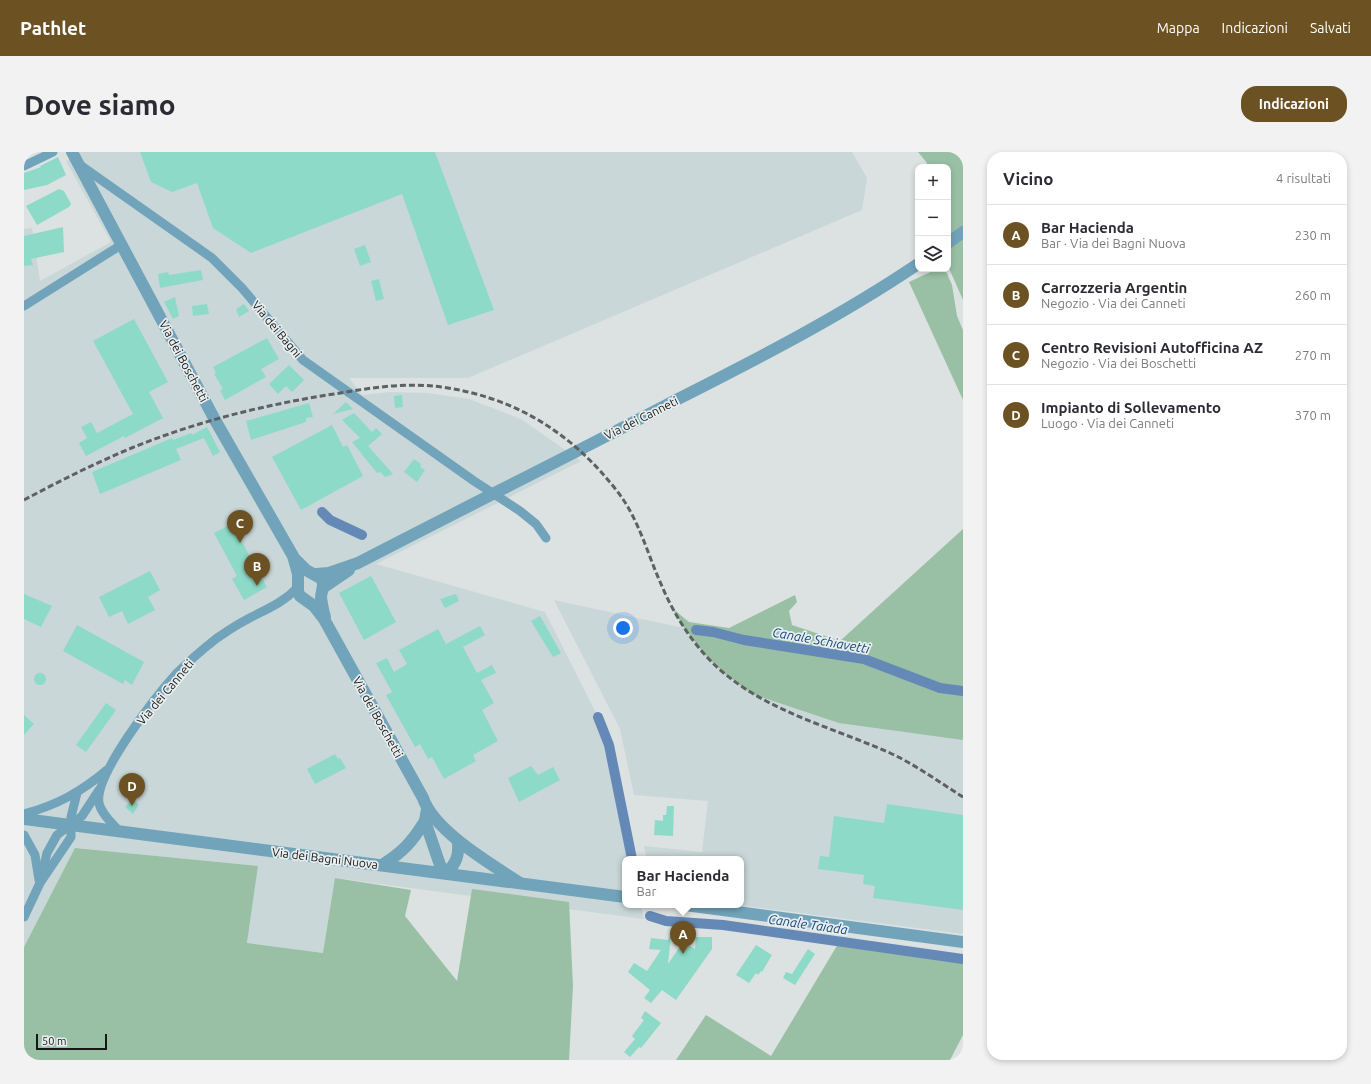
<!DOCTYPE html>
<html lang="it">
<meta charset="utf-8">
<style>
:root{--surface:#fff;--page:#f2f2f3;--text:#2b2b33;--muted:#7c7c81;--line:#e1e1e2;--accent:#6c5123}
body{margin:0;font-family:Ubuntu,sans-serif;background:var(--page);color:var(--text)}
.controls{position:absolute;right:12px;top:12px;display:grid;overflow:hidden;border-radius:8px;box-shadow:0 2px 6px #0003}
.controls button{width:36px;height:36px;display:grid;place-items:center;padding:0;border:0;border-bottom:1px solid var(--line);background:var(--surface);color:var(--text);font:20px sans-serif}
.scale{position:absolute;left:12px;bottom:10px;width:71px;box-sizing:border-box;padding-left:4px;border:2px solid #161718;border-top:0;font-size:11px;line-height:14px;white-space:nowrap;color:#161718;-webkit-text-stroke:3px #e9eeee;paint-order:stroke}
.you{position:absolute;left:599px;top:476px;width:14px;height:14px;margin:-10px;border:3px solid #fff;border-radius:50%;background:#1a73e8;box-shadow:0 0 0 6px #1a73e833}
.badge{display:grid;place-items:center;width:26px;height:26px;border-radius:50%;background:var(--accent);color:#fff;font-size:13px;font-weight:700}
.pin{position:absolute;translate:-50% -33px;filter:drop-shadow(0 1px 2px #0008)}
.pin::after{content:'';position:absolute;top:21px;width:14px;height:12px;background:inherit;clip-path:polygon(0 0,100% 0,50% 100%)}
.popup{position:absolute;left:598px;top:704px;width:122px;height:52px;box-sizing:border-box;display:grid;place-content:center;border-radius:8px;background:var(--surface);filter:drop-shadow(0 1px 3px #0005);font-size:13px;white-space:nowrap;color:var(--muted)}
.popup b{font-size:15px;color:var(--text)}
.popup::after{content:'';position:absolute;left:50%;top:100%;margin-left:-8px;border:8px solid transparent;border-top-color:var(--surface)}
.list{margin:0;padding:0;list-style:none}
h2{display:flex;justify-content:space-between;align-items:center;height:52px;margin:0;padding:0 16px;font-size:17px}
h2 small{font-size:13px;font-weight:400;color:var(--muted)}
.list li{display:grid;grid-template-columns:26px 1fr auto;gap:12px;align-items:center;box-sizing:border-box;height:60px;padding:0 16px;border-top:1px solid var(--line)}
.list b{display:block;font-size:15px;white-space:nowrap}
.list p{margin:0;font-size:13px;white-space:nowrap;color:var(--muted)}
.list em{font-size:13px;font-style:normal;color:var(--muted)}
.icon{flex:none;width:22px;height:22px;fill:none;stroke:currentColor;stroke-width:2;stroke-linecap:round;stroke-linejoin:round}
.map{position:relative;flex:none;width:939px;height:908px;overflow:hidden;border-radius:16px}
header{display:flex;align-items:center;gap:24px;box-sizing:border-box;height:56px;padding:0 20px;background:var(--accent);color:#fff}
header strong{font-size:19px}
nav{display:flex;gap:22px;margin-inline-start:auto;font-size:14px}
.intro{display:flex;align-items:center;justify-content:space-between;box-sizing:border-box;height:96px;padding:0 24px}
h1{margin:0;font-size:28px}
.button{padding:10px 18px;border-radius:16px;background:var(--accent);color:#fff;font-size:14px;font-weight:700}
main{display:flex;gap:24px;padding:0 24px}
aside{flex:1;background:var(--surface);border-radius:16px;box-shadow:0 2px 6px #0003}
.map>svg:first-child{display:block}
</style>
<header>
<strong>Pathlet</strong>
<nav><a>Mappa</a><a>Indicazioni</a><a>Salvati</a></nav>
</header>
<div class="intro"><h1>Dove siamo</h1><a class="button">Indicazioni</a></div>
<main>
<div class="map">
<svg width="939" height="908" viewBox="0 0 939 908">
<rect width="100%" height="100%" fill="#dce1e1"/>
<g fill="#c9d7d8">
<path d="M56 0H828L843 26 838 58 444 226H325L338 243 366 240 403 241 445 247 497 267 557 309 352 412 521 460 574 565 585 593 608 707H601V753H617L620 767 312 726 300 801 223 792 234 714 52 696 0 795V77L8 76 16 129 87 90 42 9Z"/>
<path d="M530 448 844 516 939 559V782L714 753H717V707H623L620 694 678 700 684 649 610 643 596 577Z"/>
</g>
<g fill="#99c0a4">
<path d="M894 0H939V148L924 114V15H902L903 11Z"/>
<path d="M913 117H921L928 133 933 164 939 178V248L885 130Z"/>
<path d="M939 377V588L815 571 728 542 700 521 683 505 660 476 648 456 665 470 705 476 771 443 773 450 765 459 768 473 816 489Z"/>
<path d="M51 696 234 714 223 791 299 801 311 726 387 738 381 764 433 829 448 737 545 750 549 834 545 908H0V795Z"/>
<path d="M814 792 939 809V883L926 908H652L682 863 747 904Z"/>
</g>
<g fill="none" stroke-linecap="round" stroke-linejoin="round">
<g stroke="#6589b6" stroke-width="10">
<path d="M298 360 306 368 338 383"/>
<path d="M672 478 689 480 720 488 840 507 916 536 939 539"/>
<path d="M574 565 585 593 608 707"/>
<path d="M626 764 642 769 699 773 939 807"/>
</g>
</g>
<g fill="#8ddac9">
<path d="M116 0H411L470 158 424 173 378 42 227 101 189 76 173 31 148 40 127 30Z"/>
<path d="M34 5 42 23 23 33 0 38V21L17 15 16 14Z"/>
<path d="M35 37 40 39 47 52 45 55 13 73 2 54Z"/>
<path d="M39 75 40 100 7 107 9 113 0 114V84Z"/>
<path d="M341 93 347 110 336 114 330 97Z"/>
<path d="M177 118 179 128 136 136 134 122 144 120 145 123Z"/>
<path d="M355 127 360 147 352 149 347 129Z"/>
<path d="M151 145 155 164 149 167 140 150Z"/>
<path d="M183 152 185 162 169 164 168 154Z"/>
<path d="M220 152 225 159 215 165 212 157Z"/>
<path d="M110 167 144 230 125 240 139 266 101 286 100 284 62 304 55 291 63 286 57 275 67 270 73 281 109 262 69 189Z"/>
<path d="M243 186 255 207 237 217 242 225 201 248 196 238 199 237 190 222 192 221 189 215Z"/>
<path d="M265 213 280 228 268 240 262 234 254 242 245 232Z"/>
<path d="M378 243 379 255 371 256 370 244Z"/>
<path d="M322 250 329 257 309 262Z"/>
<path d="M285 251 289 265 282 266V270L227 288 222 269Z"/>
<path d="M330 261 348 280 352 276 358 282 344 294 369 322 361 325 356 320 353 321 328 290 336 286 318 268Z"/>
<path d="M308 273 319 295 323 293 339 324 277 358 248 305Z"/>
<path d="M183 275 196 300 189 304 180 286 152 297 157 308 76 342 68 320 148 286 149 288 167 281 168 283Z"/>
<path d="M390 307 397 312 396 315 401 318 393 330 380 320Z"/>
<path d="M208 372 243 435 220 448 208 427 213 424 190 381Z"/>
<path d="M126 419 136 438 124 445 131 458 104 472 98 459 85 465 75 445Z"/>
<path d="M347 424 372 470 340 488 315 441Z"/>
<path d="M0 442 28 454 17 475 0 467Z"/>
<path d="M432 442 435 449 421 456 416 447Z"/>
<path d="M516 464 537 501 529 505 507 469Z"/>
<path d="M53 473 120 510 108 533 101 528 99 532 39 499Z"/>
<path d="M456 474 461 483 439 495 453 521 468 513 472 521 457 528 470 551 458 558 474 589 449 603 452 609 420 627 408 605 404 607 396 592 391 595 362 543 368 540 352 511 363 506 370 520 383 512 375 498 414 477 422 492Z"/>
<circle cx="16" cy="527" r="6"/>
<path d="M82 551 92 558 62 600 52 593Z"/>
<path d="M0 563 10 572 0 583Z"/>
<path d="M311 602 314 607 316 606 322 616 291 632 283 617Z"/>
<path d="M507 614 514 623 529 615 536 628 495 650 484 626Z"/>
<path d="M109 647 115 653 109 662 101 655Z"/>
<path d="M863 652 939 663V758L849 746 851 734 839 732 840 723 794 717 796 704 805 705 810 664 860 671Z"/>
<path d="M643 654H650L649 684 630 683 631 668 639 669V663H642Z"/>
<path d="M647 783 644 812 659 790 671 797 672 785H688V797L652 848 638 838 627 851 620 846 626 838 604 820 610 811 623 819 637 798 625 797 627 786 644 788Z"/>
<path d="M732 793 748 803 738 820 737 819 734 823 732 821 725 831 712 823Z"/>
<path d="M784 797 791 802 771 833 759 826 762 820 768 822Z"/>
<path d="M621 859 637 871 617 896 615 895 606 905 600 900 611 887 608 884 620 868 617 866Z"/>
</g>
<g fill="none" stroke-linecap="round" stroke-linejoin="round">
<g stroke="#71a3ba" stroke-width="9">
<path d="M56 13 188 106 218 136 279 208 450 329 496 359 512 372 522 386"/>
<path d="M0 14 29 0"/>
<path d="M0 154 97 93"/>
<path d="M0 662C33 653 57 640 83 618"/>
<path d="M96 680C89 672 77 662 75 651 70 623 133 543 152 522 165 509 179 497 193 486 202 480 212 473 222 468 240 458 258 452 273 436"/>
<path d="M0 683 11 703 15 728"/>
<path d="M17 726 23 701 33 683 58 664 75 638"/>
<path d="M0 765 16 731 47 685V665L53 641"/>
</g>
<g stroke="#71a3ba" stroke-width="12">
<path d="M48 0 191 268 269 404 274 422V440L276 444 290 454 300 467 399 646C410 679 467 712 496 731"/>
<path d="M924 91 939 80"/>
<path d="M271 407 282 418 298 427C301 435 297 439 297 446 298 452 299 459 301 465"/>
<path d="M292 422 305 421 334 411C440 356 547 303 652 248 735 206 817 164 894 112"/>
<path d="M300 435 325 418"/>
<path d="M403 657 401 669 416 713 422 721"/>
<path d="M0 667 601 745"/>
<path d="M358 713C379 700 388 690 401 669"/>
<path d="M422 721C433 711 435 703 434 689"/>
<path d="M661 753 939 790"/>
</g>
<path stroke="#5e6061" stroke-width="3" stroke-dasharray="6 3" stroke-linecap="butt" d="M0 348C45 324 91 301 139 284 195 264 252 251 310 242 346 236 381 230 417 235 491 245 548 281 593 339 615 367 623 401 637 432 650 463 669 493 694 516 743 560 808 575 866 601 892 613 915 630 939 645"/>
</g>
<g text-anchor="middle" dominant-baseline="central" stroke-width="3.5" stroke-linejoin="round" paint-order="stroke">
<g font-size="12" fill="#161718" stroke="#e9eeee">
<text transform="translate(253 177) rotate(50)">Via dei Bagni</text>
<text transform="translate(160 209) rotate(62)">Via dei Boschetti</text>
<text transform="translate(617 266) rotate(-27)">Via dei Canneti</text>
<text transform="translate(141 540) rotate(-50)">Via dei Canneti</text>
<text transform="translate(354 565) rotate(61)">Via dei Boschetti</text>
<text transform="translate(301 706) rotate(7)">Via dei Bagni Nuova</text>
</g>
<g font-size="13" font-style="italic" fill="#12467f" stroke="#e9eeee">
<text transform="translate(797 488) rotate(10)">Canale Schiavetti</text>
<text transform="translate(784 772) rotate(8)">Canale Taiada</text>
</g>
</g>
</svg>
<div class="controls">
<button>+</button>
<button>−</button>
<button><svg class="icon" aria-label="layers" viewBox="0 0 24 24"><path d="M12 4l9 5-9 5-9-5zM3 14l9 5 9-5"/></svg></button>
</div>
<div class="scale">50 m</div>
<div class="you"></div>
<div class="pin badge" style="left:659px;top:802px">A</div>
<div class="popup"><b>Bar Hacienda</b>Bar</div>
<div class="pin badge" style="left:233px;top:434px">B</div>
<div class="pin badge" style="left:216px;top:391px">C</div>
<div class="pin badge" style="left:108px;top:654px">D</div>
</div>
<aside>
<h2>Vicino<small>4 risultati</small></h2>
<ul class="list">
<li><span class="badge">A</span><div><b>Bar Hacienda</b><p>Bar · Via dei Bagni Nuova</p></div><em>230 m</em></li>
<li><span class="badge">B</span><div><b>Carrozzeria Argentin</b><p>Negozio · Via dei Canneti</p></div><em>260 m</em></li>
<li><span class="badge">C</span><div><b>Centro Revisioni Autofficina AZ</b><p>Negozio · Via dei Boschetti</p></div><em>270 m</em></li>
<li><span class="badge">D</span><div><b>Impianto di Sollevamento</b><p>Luogo · Via dei Canneti</p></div><em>370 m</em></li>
</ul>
</aside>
</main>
